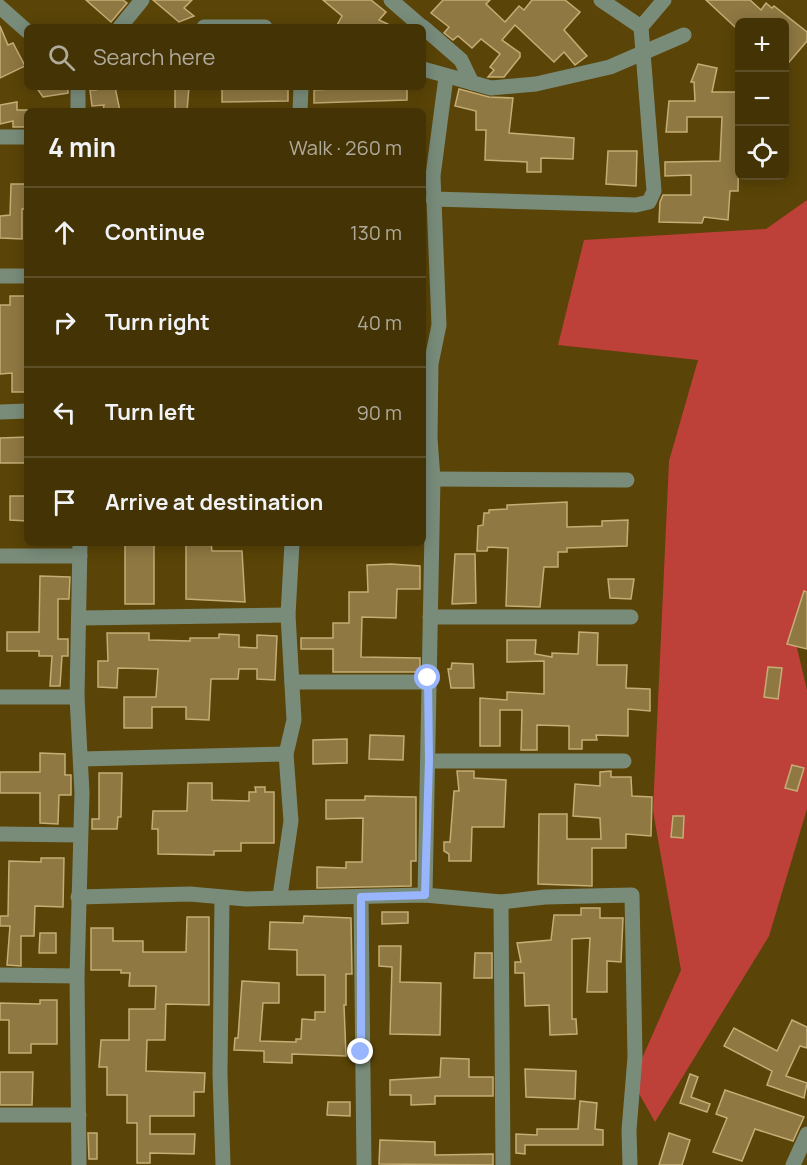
<!DOCTYPE html>
<meta charset="utf-8">
<style>
:root{--surface:#443305;--page:#4b3b0f;--text:#f1f3f6;--muted:#afaa9a;--line:#5c4e27}
body{margin:0;font-family:Manrope,sans-serif;background:var(--page);color:var(--text)}
.controls{position:absolute;right:18px;top:18px;display:grid;overflow:hidden;border-radius:9px;box-shadow:0 3px 15px #0003}
.controls button{width:54px;height:54px;display:grid;place-items:center;padding:0;border:0;border-bottom:2px solid var(--line);background:var(--surface);color:var(--text);font:30px sans-serif}
.stop{position:absolute;width:18px;height:18px;margin:-14px;border:4px solid #99b5fd;border-radius:50%;background:#fff}
.stop.end{background:#99b5fd;border-color:#fff;box-shadow:0 2px 6px #0008}
.list{margin:0;padding:0;list-style:none}
h2{display:flex;justify-content:space-between;align-items:center;height:78px;margin:0;padding:0 24px;font-size:26px}
h2 small{font-size:20px;font-weight:400;color:var(--muted)}
.list li{display:grid;grid-template-columns:39px 1fr auto;gap:18px;align-items:center;box-sizing:border-box;height:90px;padding:0 24px;border-top:2px solid var(--line)}
.list b{display:block;font-size:22px;white-space:nowrap}
.list em{font-size:20px;font-style:normal;color:var(--muted)}
.icon{flex:none;width:33px;height:33px;fill:none;stroke:currentColor;stroke-width:2;stroke-linecap:round;stroke-linejoin:round}
.map{position:relative;flex:none;width:807px;height:1165px;overflow:hidden}
.search{position:absolute;background:var(--surface);box-shadow:0 3px 15px #0003;left:24px;top:24px;width:402px;height:66px;display:flex;align-items:center;gap:15px;box-sizing:border-box;padding:0 21px;border-radius:9px;color:var(--muted);font-size:22px}
.panel{position:absolute;background:var(--surface);box-shadow:0 3px 15px #0003;left:24px;top:108px;width:402px;height:438px;border-radius:9px}
.map>svg:first-child{display:block}
</style>
<div class="map">
<svg width="807" height="1165" viewBox="0 0 807 1165">
<rect width="100%" height="100%" fill="#5a4407"/>
<path fill="#bd4139" d="M807 200V593L793 631 807 690V809L769 936 655 1122 632 1081 681 970 653 811 669 461 698 360 558 345 584 240 766 229Z"/>
<g fill="#8f7842" stroke="#c5ad76" stroke-width="1.5">
<path d="M86 0H123L127 3 111 22Z"/>
<path d="M153 0H192L184 8 194 16 179 22Z"/>
<path d="M323 0H371L386 12 379 20 394 27H336L342 16Z"/>
<path d="M443 0H490L486 4 505 22 519 6 524 10 532 0H565L580 12 564 30 587 56 575 65 564 52 554 62 515 25 502 40 520 53V57L504 77H488L494 70 490 67 500 54 481 39 472 48 458 36 453 40 444 33 449 27 431 13Z"/>
<path d="M706 0H750L761 10 766 3 772 8 774 6 807 32V41L784 68V22H739L735 27Z"/>
<path d="M0 26 8 45 13 43 25 66 0 78Z"/>
<path d="M698 64 717 68 712 92H740L738 191H730L728 220 704 217 702 223 659 222 660 202 663 195H691V175L665 176V162L720 161 722 117H687V132H666L669 101H695L694 82H691Z"/>
<path d="M36 87H68V93L43 97Z"/>
<path d="M95 87H115L120 111H103L104 105 92 106 90 90H96Z"/>
<path d="M175 87H189L187 111H175Z"/>
<path d="M222 87H288V101L222 102Z"/>
<path d="M373 87H407V100L314 103V90Z"/>
<path d="M459 89 489 97 513 98 509 133 574 138 573 159 541 158V172H527V162L485 160 486 130H476V111L455 106Z"/>
<path d="M17 102V110H27V127H13V121L0 124V105Z"/>
<path d="M608 151H637L636 186 606 184Z"/>
<path d="M11 184H27V209H22V239L0 238V216L10 215Z"/>
<path d="M10 296H27V392H12V373L0 374V305H10Z"/>
<path d="M27 437V463H0V438Z"/>
<path d="M10 496H27V521L10 520Z"/>
<path d="M567 502V527L602 526V521L628 520 627 546 567 548V552H558V567H544L540 607 506 606 508 548 488 547 487 551H477L478 526 483 525 484 513H489V510L507 509V505Z"/>
<rect x="125" y="543" width="29" height="61"/>
<path d="M186 543H211L212 551H242L245 602 186 599Z"/>
<path d="M455 554H475L476 603 452 604Z"/>
<path d="M391 564 420 566V589H397L396 618 362 617 361 657 420 658V672H333V649H301V638H333V623H349V592H368L367 565Z"/>
<path d="M40 576 70 577 69 599H58V639H68V656H62L60 686H50L52 656H39V651H7V632H39Z"/>
<path d="M608 579H634L631 599 610 598Z"/>
<path d="M804 591 807 592V649L787 644Z"/>
<path d="M579 632 598 633 597 665H627L626 688 650 689V711L628 709V736L596 735 597 740H582V749H569V726L537 725V750H521L522 710H500V746H480V698L507 700V692L544 694V661L507 662V640H536L535 654 552 657V653L578 654Z"/>
<path d="M107 633H149V640L190 641V638H219V634L239 635V647L257 648V635L277 636 275 680 257 679V669H239L238 679H211L209 720 186 719V707H152V728H124V697H156L158 669 118 668 117 688 98 687V661H108Z"/>
<path d="M452 663 473 664 474 688H451L448 669H451Z"/>
<path d="M768 667 782 668 778 699 764 697Z"/>
<path d="M370 735 404 736 403 760 369 759Z"/>
<path d="M347 739V763L313 764V740Z"/>
<path d="M40 753 65 754V775H71V795H59L58 824 40 823V793H0V772H40Z"/>
<path d="M792 765 804 768 797 791 785 788Z"/>
<path d="M457 771H474V778L506 780 504 827H472L471 861H449V854L444 851V842H450L454 791H459Z"/>
<path d="M611 771V777H631L632 796 652 797 651 836 626 834V848H592V886L538 884 539 814H567V839H601L600 818 573 816 575 784 600 786V772Z"/>
<path d="M99 773H122L121 817H118L117 829H92V819H99Z"/>
<path d="M188 783H212V800L249 801V792H256L255 787H265V792H274V843H241V851H214V855L158 854V829H152L153 811H187Z"/>
<path d="M365 796 416 797V861H411V886L317 888V867L346 868V862H362L363 818 326 819V800H365Z"/>
<path d="M673 816H684L683 838 671 837Z"/>
<path d="M41 858H64L63 907 35 906 34 936H21V966L7 965 10 926H0V916H8L9 861 41 862Z"/>
<path d="M581 908H600V918H623L621 962 607 961V992H587L590 938 572 939V1019H576L577 1034 550 1035 549 1005 525 1006 524 973H515V962H521L517 943 551 940 554 915H581Z"/>
<path d="M382 912H408V923L382 924Z"/>
<path d="M304 916 351 918 352 974H346V1005H344L346 1056 292 1054V1063L264 1062V1051L234 1050 235 1038H238L242 981 279 983V1003H263L260 1041 296 1042V1039H301L302 1019 315 1020V1012H325V975H297V950L269 949 270 922 303 923Z"/>
<path d="M187 917H209V1005L166 1004 165 1040H147L146 1071 205 1073 204 1092H194V1116H150V1134H195L194 1154 150 1153V1163H137V1123H127V1095H107V1067H99L101 1040H129V1009H155L156 986H129L130 973H121V970H91V928H113V941H143V952H186Z"/>
<path d="M40 933H56V953H39Z"/>
<path d="M379 946H401L400 982 441 983 440 1035 390 1034 392 967 379 966Z"/>
<path d="M475 953H492V978H474Z"/>
<path d="M40 1000H57V1044H31V1053H9V1020H0V1003L40 1004Z"/>
<path d="M792 1020 807 1027V1048L800 1046 786 1076 807 1083 804 1098 767 1085 772 1071 724 1046 734 1028 777 1051Z"/>
<path d="M441 1058 469 1059V1077H493V1096H435V1104L411 1105V1095H390V1080L440 1077Z"/>
<path d="M525 1069 576 1071 575 1099 526 1097Z"/>
<path d="M0 1072H33L32 1105H0Z"/>
<path d="M690 1074 698 1077 691 1097 710 1104 707 1112 680 1103Z"/>
<path d="M725 1090 804 1117 793 1141 755 1129 742 1161 713 1152 727 1118 716 1114Z"/>
<path d="M580 1101 597 1103 595 1129 603 1130V1145H525V1154L516 1153V1134L537 1135V1129H578Z"/>
<path d="M328 1102H350V1116L327 1115Z"/>
<path d="M88 1133H97V1159H89Z"/>
<path d="M669 1133 690 1140 682 1165H659Z"/>
<path d="M380 1140 435 1142V1155L493 1154V1165L379 1164Z"/>
</g>
<g fill="none" stroke-linecap="round" stroke-linejoin="round">
<g stroke="#798c7a" stroke-width="15">
<path d="M391 0 422 27"/>
<path d="M601 0 641 27"/>
<path d="M0 7 27 31"/>
<path d="M120 27 142 0"/>
<path d="M204 27H265"/>
<path d="M423 27 461 60 472 83"/>
<path d="M423 69 491 88 536 84 610 67 684 35"/>
<path d="M78 111V87"/>
<path d="M300 111 301 87"/>
<path d="M0 137H27"/>
<path d="M433 199 636 205 649 202 654 191 641 27 664 0"/>
<path d="M0 276H27"/>
<path d="M0 412 27 411"/>
<path d="M433 479 627 480"/>
<path d="M0 556H80"/>
<path d="M430 617H631"/>
<path d="M80 618 288 615"/>
<path d="M292 682H429"/>
<path d="M0 697H77"/>
<path d="M81 759 286 754"/>
<path d="M429 761H624"/>
<path d="M0 834 80 835"/>
<path d="M425 895 433 479 430 438 431 364 439 325 433 176 446 77"/>
<path d="M280 896 291 821 286 754 294 720 288 615 292 543"/>
<path d="M78 897 190 894 246 899 425 895 501 902 545 897 632 895 635 1057 629 1130 630 1165"/>
<path d="M361 897 364 1165"/>
<path d="M222 898 220 1074 223 1165"/>
<path d="M501 902 503 1165"/>
<path d="M0 975 77 976"/>
<path d="M0 1115H79"/>
<path d="M79 1165 77 976 82 793 77 697 80 543"/>
<path d="M793 1165 807 1134"/>
</g>
</g>
<g fill="none" stroke-linecap="round" stroke-linejoin="round">
<path stroke="#99b5fd" stroke-width="8" d="M361 1052V897L425 895 429 760 428 678"/>
</g>
</svg>
<div class="controls">
<button>+</button>
<button>−</button>
<button><svg class="icon" aria-label="locate" viewBox="0 0 24 24"><circle cx="12" cy="12" r="6"/><path d="M12 2v4M12 18v4M2 12h4M18 12h4"/></svg></button>
</div>
<div class="stop" style="left:428px;top:678px"></div>
<div class="stop end" style="left:361px;top:1052px"></div>
<div class="search"><svg class="icon" aria-label="search" viewBox="0 0 24 24"><circle cx="10" cy="10" r="6"/><path d="M15 15l6 6"/></svg>Search here</div>
<section class="panel">
<h2>4 min<small>Walk · 260 m</small></h2>
<ul class="list">
<li><svg class="icon" aria-label="ahead" viewBox="0 0 24 24"><path d="M12 20V5M6 11l6-6 6 6"/></svg><div><b>Continue</b></div><em>130 m</em></li>
<li><svg class="icon" aria-label="right" viewBox="0 0 24 24"><path d="M7 20v-9h11M14 6l5 5-5 5"/></svg><div><b>Turn right</b></div><em>40 m</em></li>
<li><svg class="icon" aria-label="left" viewBox="0 0 24 24"><path d="M17 20v-9H6M10 6l-5 5 5 5"/></svg><div><b>Turn left</b></div><em>90 m</em></li>
<li><svg class="icon" aria-label="arrive" viewBox="0 0 24 24"><path d="M6 21V4h12l-3 4 3 4H6"/></svg><div><b>Arrive at destination</b></div></li>
</ul>
</section>
</div>
